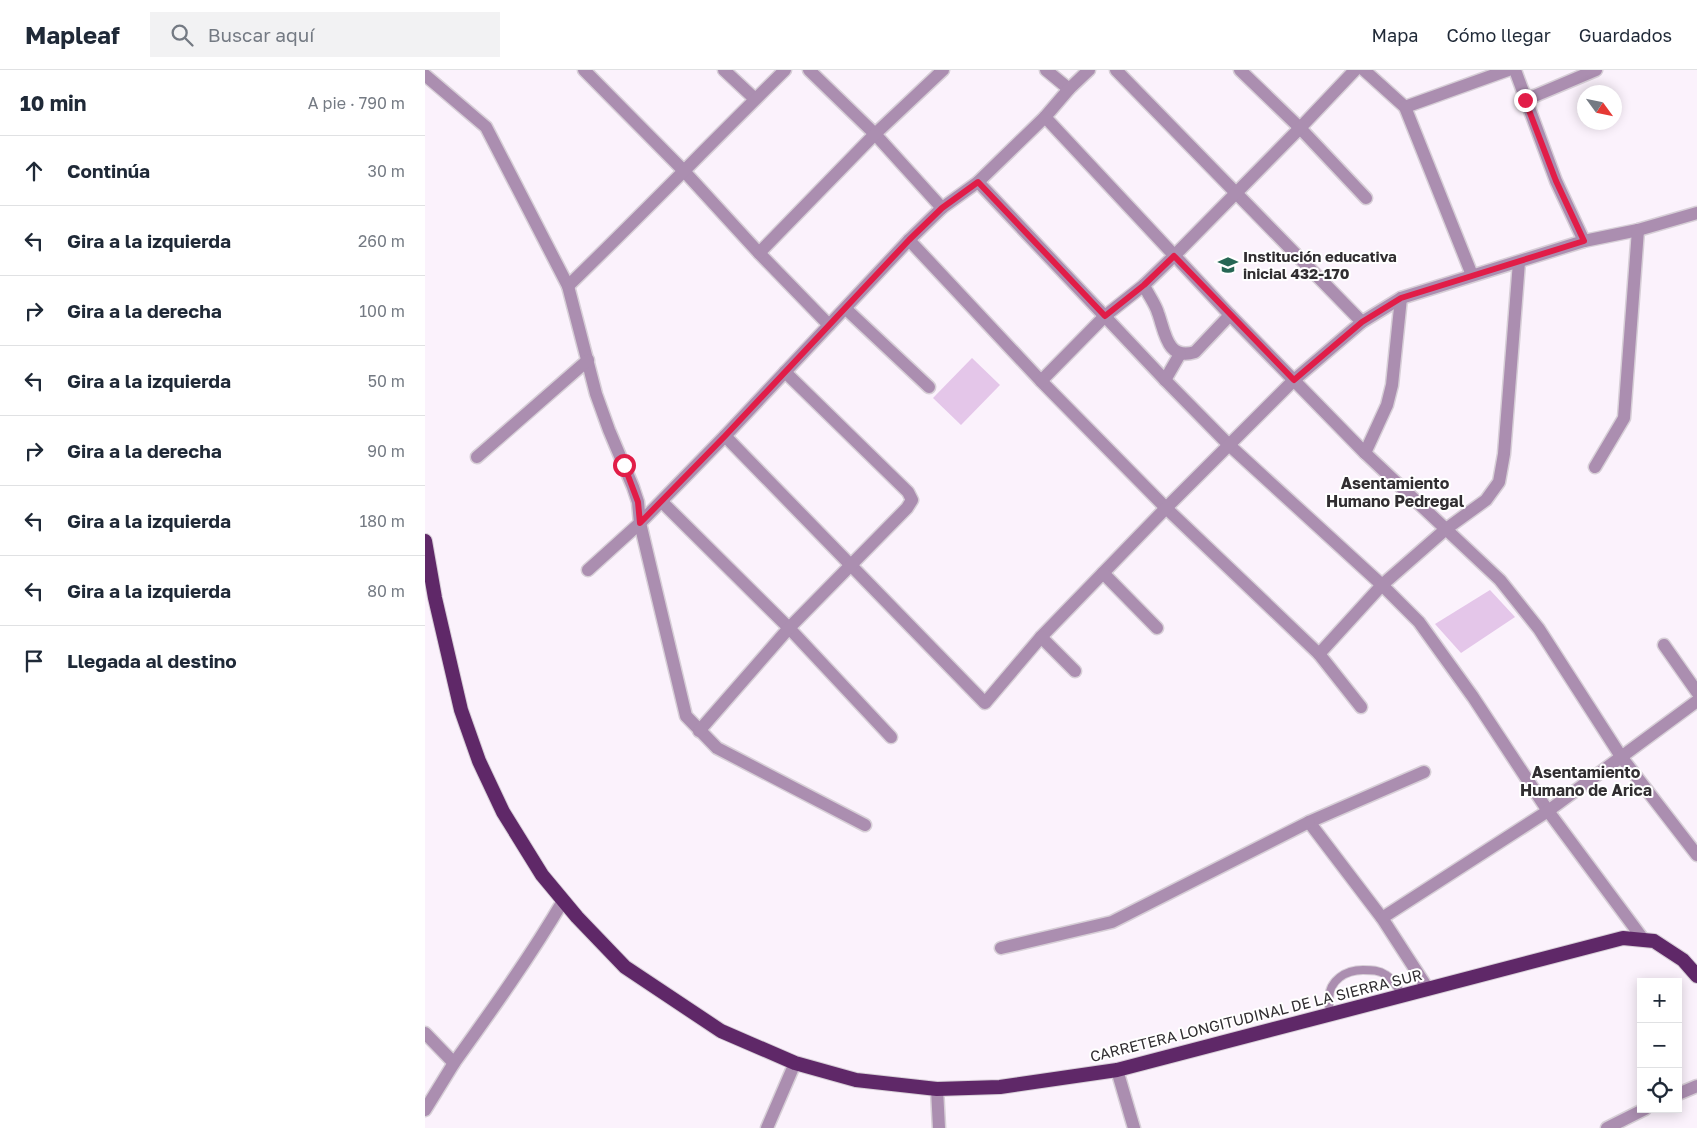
<!DOCTYPE html>
<html lang="es">
<meta charset="utf-8">
<style>
:root{--surface:#fff;--page:#f2f2f3;--text:#1f2937;--muted:#747a83;--line:#e0e1e3}
body{margin:0;font-family:"Golos Text",sans-serif;background:var(--page);color:var(--text)}
.controls{position:absolute;right:15px;bottom:15px;display:grid;overflow:hidden;border-radius:0px;box-shadow:0 2px 12px #0003}
.controls button{width:45px;height:45px;display:grid;place-items:center;padding:0;border:0;border-bottom:1px solid var(--line);background:var(--surface);color:var(--text);font:25px sans-serif}
.compass{position:absolute;left:1152px;top:15px;width:45px;height:45px;border-radius:50%;background:var(--surface);box-shadow:0 2px 12px #0003;rotate:123deg}
.stop{position:absolute;width:15px;height:15px;margin:-11px;border:4px solid #e11d48;border-radius:50%;background:#fff}
.stop.end{background:#e11d48;border-color:#fff;box-shadow:0 1px 5px #0008}
.list{margin:0;padding:0;list-style:none}
h2{display:flex;justify-content:space-between;align-items:center;height:65px;margin:0;padding:0 20px;font-size:21px}
h2 small{font-size:16px;font-weight:400;color:var(--muted)}
.list li{display:grid;grid-template-columns:32px 1fr auto;gap:15px;align-items:center;box-sizing:border-box;height:70px;padding:0 20px;border-top:1px solid var(--line)}
.list b{display:block;font-size:19px;white-space:nowrap}
.list em{font-size:16px;font-style:normal;color:var(--muted)}
.icon{flex:none;width:28px;height:28px;fill:none;stroke:currentColor;stroke-width:2;stroke-linecap:round;stroke-linejoin:round}
.map{position:relative;flex:none;width:1272px;height:1058px;overflow:hidden}
header{display:flex;align-items:center;gap:30px;box-sizing:border-box;height:70px;padding:0 25px;background:var(--surface);border-bottom:1px solid var(--line)}
header strong{font-size:24px}
nav{display:flex;gap:28px;margin-inline-start:auto;font-size:18px}
.search{width:350px;height:45px;background:var(--page);display:flex;align-items:center;gap:12px;box-sizing:border-box;padding:0 18px;border-radius:0px;color:var(--muted);font-size:19px}
main{display:flex}
aside{flex:1;background:var(--surface)}
.map>svg:first-child{display:block}
</style>
<header>
<strong>Mapleaf</strong>
<div class="search"><svg class="icon" aria-label="search" viewBox="0 0 24 24"><circle cx="10" cy="10" r="6"/><path d="M15 15l6 6"/></svg>Buscar aquí</div>
<nav><a>Mapa</a><a>Cómo llegar</a><a>Guardados</a></nav>
</header>
<main>
<aside>
<h2>10 min<small>A pie · 790 m</small></h2>
<ul class="list">
<li><svg class="icon" aria-label="ahead" viewBox="0 0 24 24"><path d="M12 20V5M6 11l6-6 6 6"/></svg><div><b>Continúa</b></div><em>30 m</em></li>
<li><svg class="icon" aria-label="left" viewBox="0 0 24 24"><path d="M17 20v-9H6M10 6l-5 5 5 5"/></svg><div><b>Gira a la izquierda</b></div><em>260 m</em></li>
<li><svg class="icon" aria-label="right" viewBox="0 0 24 24"><path d="M7 20v-9h11M14 6l5 5-5 5"/></svg><div><b>Gira a la derecha</b></div><em>100 m</em></li>
<li><svg class="icon" aria-label="left" viewBox="0 0 24 24"><path d="M17 20v-9H6M10 6l-5 5 5 5"/></svg><div><b>Gira a la izquierda</b></div><em>50 m</em></li>
<li><svg class="icon" aria-label="right" viewBox="0 0 24 24"><path d="M7 20v-9h11M14 6l5 5-5 5"/></svg><div><b>Gira a la derecha</b></div><em>90 m</em></li>
<li><svg class="icon" aria-label="left" viewBox="0 0 24 24"><path d="M17 20v-9H6M10 6l-5 5 5 5"/></svg><div><b>Gira a la izquierda</b></div><em>180 m</em></li>
<li><svg class="icon" aria-label="left" viewBox="0 0 24 24"><path d="M17 20v-9H6M10 6l-5 5 5 5"/></svg><div><b>Gira a la izquierda</b></div><em>80 m</em></li>
<li><svg class="icon" aria-label="arrive" viewBox="0 0 24 24"><path d="M6 21V4h12l-3 4 3 4H6"/></svg><div><b>Llegada al destino</b></div></li>
</ul>
</aside>
<div class="map">
<svg width="1272" height="1058" viewBox="0 0 1272 1058">
<rect width="100%" height="100%" fill="#fbf2fc"/>
<g fill="#e4c6e9">
<path d="M547 288 575 315 536 355 508 328Z"/>
<path d="M1065 520 1090 547 1036 583 1010 554Z"/>
</g>
<g fill="none" stroke-linecap="round" stroke-linejoin="round">
<defs>
<path id="service" d="M906 945C905 940 903 934 904 929 904 910 921 900 938 900 947 900 954 900 961 905 969 910 973 919 978 926"/>
<g id="minor">
<path d="M159 0 258 100 334 183 404 255"/>
<path d="M299 0 330 29"/>
<path d="M384 0 450 64 517 138"/>
<path d="M621 0 644 19"/>
<path d="M691 0 937 252"/>
<path d="M815 0 875 58 941 128"/>
<path d="M939 0 980 37 1083 0"/>
<path d="M1090 0 1131 111 1159 171"/>
<path d="M0 5 61 57 143 216 171 324 184 360 208 417 213 432 215 453 261 646 292 678 440 755"/>
<path d="M1100 30 1171 0"/>
<path d="M980 37 1047 205"/>
<path d="M620 47 805 245 940 383 1075 510 1114 559 1197 688 1272 785"/>
<path d="M553 112 740 310 804 375 957 515 994 552 1048 627 1123 741 1218 869"/>
<path d="M484 170 616 311 741 438 894 584 936 637"/>
<path d="M334 183 450 64 518 0"/>
<path d="M719 215C723 225 730 233 733 243 740 262 742 291 770 282L805 245"/>
<path d="M143 216C216 145 287 72 360 0"/>
<path d="M421 239 504 317"/>
<path d="M740 310 755 284"/>
<path d="M616 311 680 246 719 215 749 186 875 58 930 0"/>
<path d="M300 366 560 633 616 567 741 438 869 310 937 252 976 228 1159 171 1213 160 1272 143"/>
<path d="M940 383 962 335 967 315 976 228"/>
<path d="M52 387 163 290"/>
<path d="M1170 397 1199 348 1213 160"/>
<path d="M237 432 364 558 466 667"/>
<path d="M163 500 215 453 300 366 484 170 517 138 553 112 620 47 644 19 664 0"/>
<path d="M678 503 732 558"/>
<path d="M616 567 650 601"/>
<path d="M1239 575 1272 622"/>
<path d="M894 584 957 515 1021 459 1061 430 1074 412 1079 384 1094 192"/>
<path d="M274 661 364 558 482 438 487 430 483 422 360 302"/>
<path d="M999 702 884 752 957 848 1003 919"/>
<path d="M957 848 1123 741 1272 631"/>
<path d="M576 878 687 852 884 752"/>
<path d="M0 963 29 993C67 940 105 887 138 831"/>
<path d="M692 1000 709 1058"/>
<path d="M512 1019 514 1058"/>
<path d="M1253 1024 1272 1016"/>
<path d="M0 1040 29 993"/>
<path d="M342 1058 370 993"/>
<path d="M1182 1058 1220 1039"/>
</g>
<path id="trunk" d="M0 471 10 528 36 640 54 691 78 742 117 805 152 847 200 897 296 961 370 993 431 1010 512 1019 575 1017 692 1000 1198 868 1229 871 1258 890 1272 906"/>
</defs>
<use href="#service" stroke="#d7cfd7" stroke-width="10"/>
<use href="#minor" stroke="#d7cfd7" stroke-width="15"/>
<use href="#trunk" stroke="#d7cfd7" stroke-width="16"/>
<use href="#service" stroke="#ab8eb0" stroke-width="8"/>
<use href="#minor" stroke="#ab8eb0" stroke-width="12"/>
<use href="#trunk" stroke="#5f2868" stroke-width="14"/>
</g>
<g fill="none" stroke-linecap="round" stroke-linejoin="round">
<path stroke="#e11d48" stroke-width="6" d="M199 395 213 432 215 453 300 366 484 170 517 138 553 112 680 246 719 215 749 186 869 310 937 252 976 228 1159 171 1131 111 1100 30"/>
</g>
<defs>
<symbol id="school-bare" viewBox="-9 -9 18 18"><path d="M0-5L7-2L0 1L-7-2ZM-4 1L0 2.5L4 1V4Q0 6-4 4Z" fill="#266654" stroke="#fff" stroke-width="2.5" paint-order="stroke"/></symbol>
</defs>
<g fill-rule="evenodd">
<use href="#school-bare" x="789" y="181" width="28" height="28"/>
</g>
<g text-anchor="middle" dominant-baseline="central" stroke-width="4" stroke-linejoin="round" paint-order="stroke">
<g font-size="15" font-weight="bold" fill="#312e31" stroke="#fff" text-anchor="start">
<text x="818" y="186">Institución educativa<tspan x="818" dy="17">inicial 432-170</tspan></text>
</g>
<g font-size="15" fill="#312e31" stroke="#fff">
<text transform="translate(831 945) rotate(-14)">CARRETERA LONGITUDINAL DE LA SIERRA SUR</text>
</g>
<g font-size="16" font-weight="bold" fill="#312e31" stroke="#fff">
<text x="970" y="413">Asentamiento<tspan x="970" dy="18">Humano Pedregal</tspan></text>
<text x="1161" y="702">Asentamiento<tspan x="1161" dy="18">Humano de Arica</tspan></text>
</g>
</g>
</svg>
<div class="controls">
<button>+</button>
<button>−</button>
<button><svg class="icon" aria-label="locate" viewBox="0 0 24 24"><circle cx="12" cy="12" r="6"/><path d="M12 2v4M12 18v4M2 12h4M18 12h4"/></svg></button>
</div>
<svg class="compass" viewBox="-18 -18 36 36"><path d="M0-13l5 13h-10z" fill="#e53935"/><path d="M0 13l5-13h-10z" fill="#747a83"/></svg>
<div class="stop" style="left:199px;top:395px"></div>
<div class="stop end" style="left:1100px;top:30px"></div>
</div>
</main>
